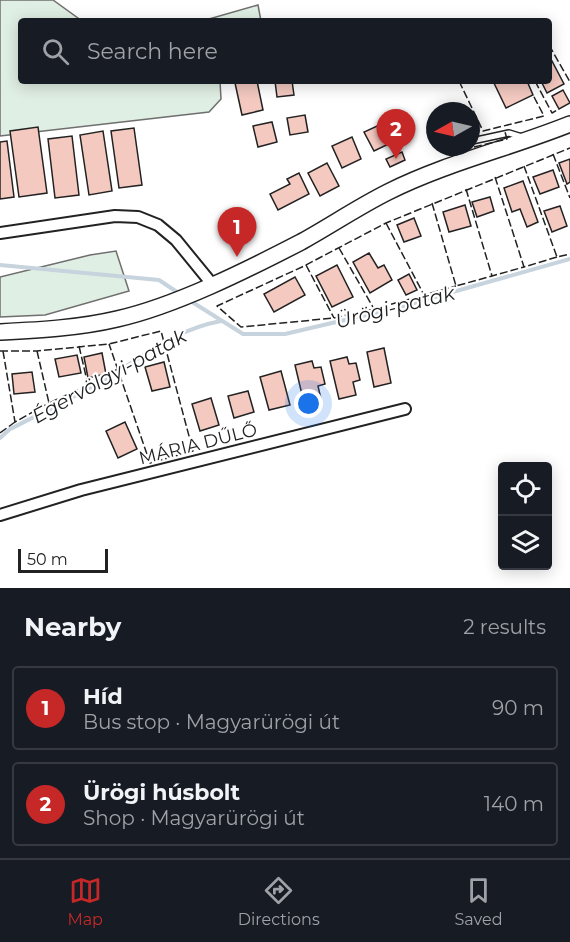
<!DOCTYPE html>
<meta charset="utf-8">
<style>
:root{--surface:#171b24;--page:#242831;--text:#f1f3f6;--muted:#9ea1a6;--line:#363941;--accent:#c62828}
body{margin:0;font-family:Montserrat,sans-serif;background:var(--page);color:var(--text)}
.controls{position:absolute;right:18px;bottom:18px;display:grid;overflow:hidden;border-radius:6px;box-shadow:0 3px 15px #0003}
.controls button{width:54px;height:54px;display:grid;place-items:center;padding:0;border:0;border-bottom:2px solid var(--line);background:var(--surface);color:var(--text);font:30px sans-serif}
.compass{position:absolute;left:426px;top:102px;width:54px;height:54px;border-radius:50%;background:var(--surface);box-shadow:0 3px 15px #0003;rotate:262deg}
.scale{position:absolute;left:18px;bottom:15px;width:90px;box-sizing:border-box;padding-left:6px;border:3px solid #222;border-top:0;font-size:16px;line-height:21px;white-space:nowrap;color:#222;-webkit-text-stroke:4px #fff;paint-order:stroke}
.you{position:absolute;left:309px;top:404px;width:21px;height:21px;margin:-15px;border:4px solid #fff;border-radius:50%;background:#1a73e8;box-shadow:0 0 0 9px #1a73e833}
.badge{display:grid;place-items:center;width:39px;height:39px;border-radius:50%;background:var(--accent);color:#fff;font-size:20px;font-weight:700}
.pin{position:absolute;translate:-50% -50px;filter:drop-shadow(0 2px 3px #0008)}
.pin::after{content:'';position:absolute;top:32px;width:21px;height:18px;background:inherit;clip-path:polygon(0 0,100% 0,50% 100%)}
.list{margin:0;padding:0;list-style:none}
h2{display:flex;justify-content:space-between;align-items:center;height:78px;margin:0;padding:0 24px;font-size:26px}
h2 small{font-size:20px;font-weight:400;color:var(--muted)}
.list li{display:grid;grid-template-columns:39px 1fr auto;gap:18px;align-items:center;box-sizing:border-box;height:84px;margin:0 12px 12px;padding:0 12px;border:2px solid var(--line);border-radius:6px}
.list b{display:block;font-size:22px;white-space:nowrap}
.list p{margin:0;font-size:20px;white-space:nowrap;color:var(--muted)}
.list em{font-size:20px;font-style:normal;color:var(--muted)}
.icon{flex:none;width:33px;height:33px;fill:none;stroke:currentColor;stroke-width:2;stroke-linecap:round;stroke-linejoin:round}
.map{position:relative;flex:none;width:570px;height:588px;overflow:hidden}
.search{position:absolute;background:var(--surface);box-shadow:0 3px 15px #0003;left:18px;right:18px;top:18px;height:66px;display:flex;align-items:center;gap:15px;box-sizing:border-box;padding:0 21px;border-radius:6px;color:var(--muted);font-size:22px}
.sheet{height:270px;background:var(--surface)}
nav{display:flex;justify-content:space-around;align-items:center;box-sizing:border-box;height:84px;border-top:2px solid var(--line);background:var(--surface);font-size:16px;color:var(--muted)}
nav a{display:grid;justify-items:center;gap:3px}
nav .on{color:var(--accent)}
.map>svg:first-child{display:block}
</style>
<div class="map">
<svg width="570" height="588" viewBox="0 0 570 588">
<rect width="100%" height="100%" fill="#fff"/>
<g fill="#e0efe3" stroke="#6f6f6f" stroke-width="1.5">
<path d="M0 0H53L82 21H21V81H220L221 99 209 112 0 136Z"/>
<path d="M258 5 261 21H202Z"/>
<path d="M116 251 129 291 45 315 0 317V277L90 255Z"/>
</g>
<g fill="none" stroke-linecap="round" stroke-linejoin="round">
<g stroke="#c7d3dd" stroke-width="4">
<path d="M0 265 159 280 180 294"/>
<path d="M189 300 243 334H285L396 308 570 259"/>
<path d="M0 438 10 429C46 411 83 393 117 372 152 350 179 329 221 321"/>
</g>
</g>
<g fill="#f3c9c0" stroke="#222" stroke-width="1.5">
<path d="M552 61 564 84 547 93 541 81H549V63Z"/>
<path d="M244 81H257L263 110 242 115 235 83Z"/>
<path d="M275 81H292L294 95 277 97Z"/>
<path d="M493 81H527L533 95 506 108Z"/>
<path d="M563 90 570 103 559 109 552 96Z"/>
<path d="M305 115 308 132 290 135 287 118Z"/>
<path d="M272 122 277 142 258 147 253 126Z"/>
<path d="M386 122 395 141 374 151 364 132Z"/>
<path d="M38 127 47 193 19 197 10 131Z"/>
<path d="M134 128 142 185 119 188 111 131Z"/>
<path d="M103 131 112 191 89 195 80 135Z"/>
<path d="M72 136 79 195 55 198 48 139Z"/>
<path d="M352 137 361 159 342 168 332 146Z"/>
<path d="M7 141 14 197 0 199V142Z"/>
<path d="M402 152 405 160 390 167 386 159Z"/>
<path d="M570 159V182L567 184 559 163Z"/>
<path d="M327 163 339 186 320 196 308 173Z"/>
<path d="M553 170 559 187 540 194 533 177Z"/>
<path d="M299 173 309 194 278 210 270 194 290 184 287 179Z"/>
<path d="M523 181 538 222 527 227 520 209 512 212 504 188Z"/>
<path d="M490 197 494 211 477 217 472 202Z"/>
<path d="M465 205 471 226 449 232 443 212Z"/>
<path d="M560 206 567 226 552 232 544 211Z"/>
<path d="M414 218 421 236 404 242 397 225Z"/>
<path d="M369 253 378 268 384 265 392 280 370 293 353 262Z"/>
<path d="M337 265 353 297 332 307 316 276Z"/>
<path d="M409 274 417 290 406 295 398 280Z"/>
<path d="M295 277 305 295 274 312 264 294Z"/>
<path d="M384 348 391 383 374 387 367 352Z"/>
<path d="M102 353 106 374 88 378 84 357Z"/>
<path d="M77 355 81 373 59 377 55 359Z"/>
<path d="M347 357 349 364 356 363 360 380 353 382 356 395 339 399 330 361Z"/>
<path d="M312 361 314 368 321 367 325 384 318 386 321 399 304 403 295 365Z"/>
<path d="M164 362 170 387 152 391 145 367Z"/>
<path d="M281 371 290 405 269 410 260 377Z"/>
<path d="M32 372 35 392 14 394 12 374Z"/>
<path d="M248 391 254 412 234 418 228 396Z"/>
<path d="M211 398 219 425 200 431 192 404Z"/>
<path d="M125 422 137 449 118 458 106 431Z"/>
</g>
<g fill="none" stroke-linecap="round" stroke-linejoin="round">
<defs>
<path id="lane" d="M472 141 509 133 522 137"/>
<g id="street">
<path d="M0 233 115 216 138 217 158 225 176 240 212 284"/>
<path d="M0 515 81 490 405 409"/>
</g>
<path id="secondary" d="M0 332C39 330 79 328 117 319 175 306 247 270 301 242 330 226 358 207 388 192 446 163 510 148 570 124"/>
</defs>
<use href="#lane" stroke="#222" stroke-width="8"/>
<use href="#street" stroke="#222" stroke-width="14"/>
<use href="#secondary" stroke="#222" stroke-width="18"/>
<use href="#lane" stroke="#fff" stroke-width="5"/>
<use href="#street" stroke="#fff" stroke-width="10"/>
<use href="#secondary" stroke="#fff" stroke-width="15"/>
<g stroke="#222" stroke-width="1.5" stroke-dasharray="8 3" stroke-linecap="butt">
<path d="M549 45 570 82"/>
<path d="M459 81 483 131 544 116 533 95"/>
<path d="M535 81 552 113 559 109"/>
<path d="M474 147 507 139 505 132"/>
<path d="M553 154 570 198"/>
<path d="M524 166 557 257 570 254"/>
<path d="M495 177 524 267 557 257"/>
<path d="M466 189 492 276 524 267"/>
<path d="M432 203 456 286 492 276"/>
<path d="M386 223 424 295 456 286"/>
<path d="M339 248 374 309 424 295"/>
<path d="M306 265 334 318"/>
<path d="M374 309 334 318 241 327 217 306 302 267 386 223 570 148"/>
<path d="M79 346 88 385 118 369"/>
<path d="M0 351H37L109 344 161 331 193 451 150 463 109 344"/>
<path d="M3 351 15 422 49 403"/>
<path d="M37 351 49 403 88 385"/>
<path d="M0 433 15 422"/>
</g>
</g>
<g text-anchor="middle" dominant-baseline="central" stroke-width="4.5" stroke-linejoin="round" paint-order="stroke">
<g font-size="18" fill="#222" stroke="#fff">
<text transform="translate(198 444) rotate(-14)">MÁRIA DŰLŐ</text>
</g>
<g font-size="20" font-style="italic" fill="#222" stroke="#fff">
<text transform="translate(395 307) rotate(-14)">Ürögi-patak</text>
<text transform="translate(109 376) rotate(-29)">Égervölgyi-patak</text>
</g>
</g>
</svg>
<div class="controls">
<button><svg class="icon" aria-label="locate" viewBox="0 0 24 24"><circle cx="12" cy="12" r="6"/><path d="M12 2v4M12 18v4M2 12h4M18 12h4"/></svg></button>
<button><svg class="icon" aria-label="layers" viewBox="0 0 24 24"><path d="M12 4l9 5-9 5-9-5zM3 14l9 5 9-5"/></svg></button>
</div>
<svg class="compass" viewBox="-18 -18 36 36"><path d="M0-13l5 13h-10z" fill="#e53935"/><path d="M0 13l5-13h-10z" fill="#9ea1a6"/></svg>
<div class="scale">50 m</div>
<div class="you"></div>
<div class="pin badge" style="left:237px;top:257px">1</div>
<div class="pin badge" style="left:396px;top:159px">2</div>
<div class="search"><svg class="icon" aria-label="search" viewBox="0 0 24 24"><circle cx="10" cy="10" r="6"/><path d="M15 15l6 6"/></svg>Search here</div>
</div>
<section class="sheet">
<h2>Nearby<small>2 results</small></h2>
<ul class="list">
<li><span class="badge">1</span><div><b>Híd</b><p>Bus stop · Magyarürögi út</p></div><em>90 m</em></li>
<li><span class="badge">2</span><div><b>Ürögi húsbolt</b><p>Shop · Magyarürögi út</p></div><em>140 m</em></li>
</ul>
</section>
<nav>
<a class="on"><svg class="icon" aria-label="map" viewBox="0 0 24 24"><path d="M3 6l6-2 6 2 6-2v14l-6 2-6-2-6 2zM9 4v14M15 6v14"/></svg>Map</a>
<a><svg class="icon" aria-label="directions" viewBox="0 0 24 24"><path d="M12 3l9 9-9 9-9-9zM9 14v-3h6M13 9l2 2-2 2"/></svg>Directions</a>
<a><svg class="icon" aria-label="saved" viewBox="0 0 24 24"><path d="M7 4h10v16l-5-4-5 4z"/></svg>Saved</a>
</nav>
